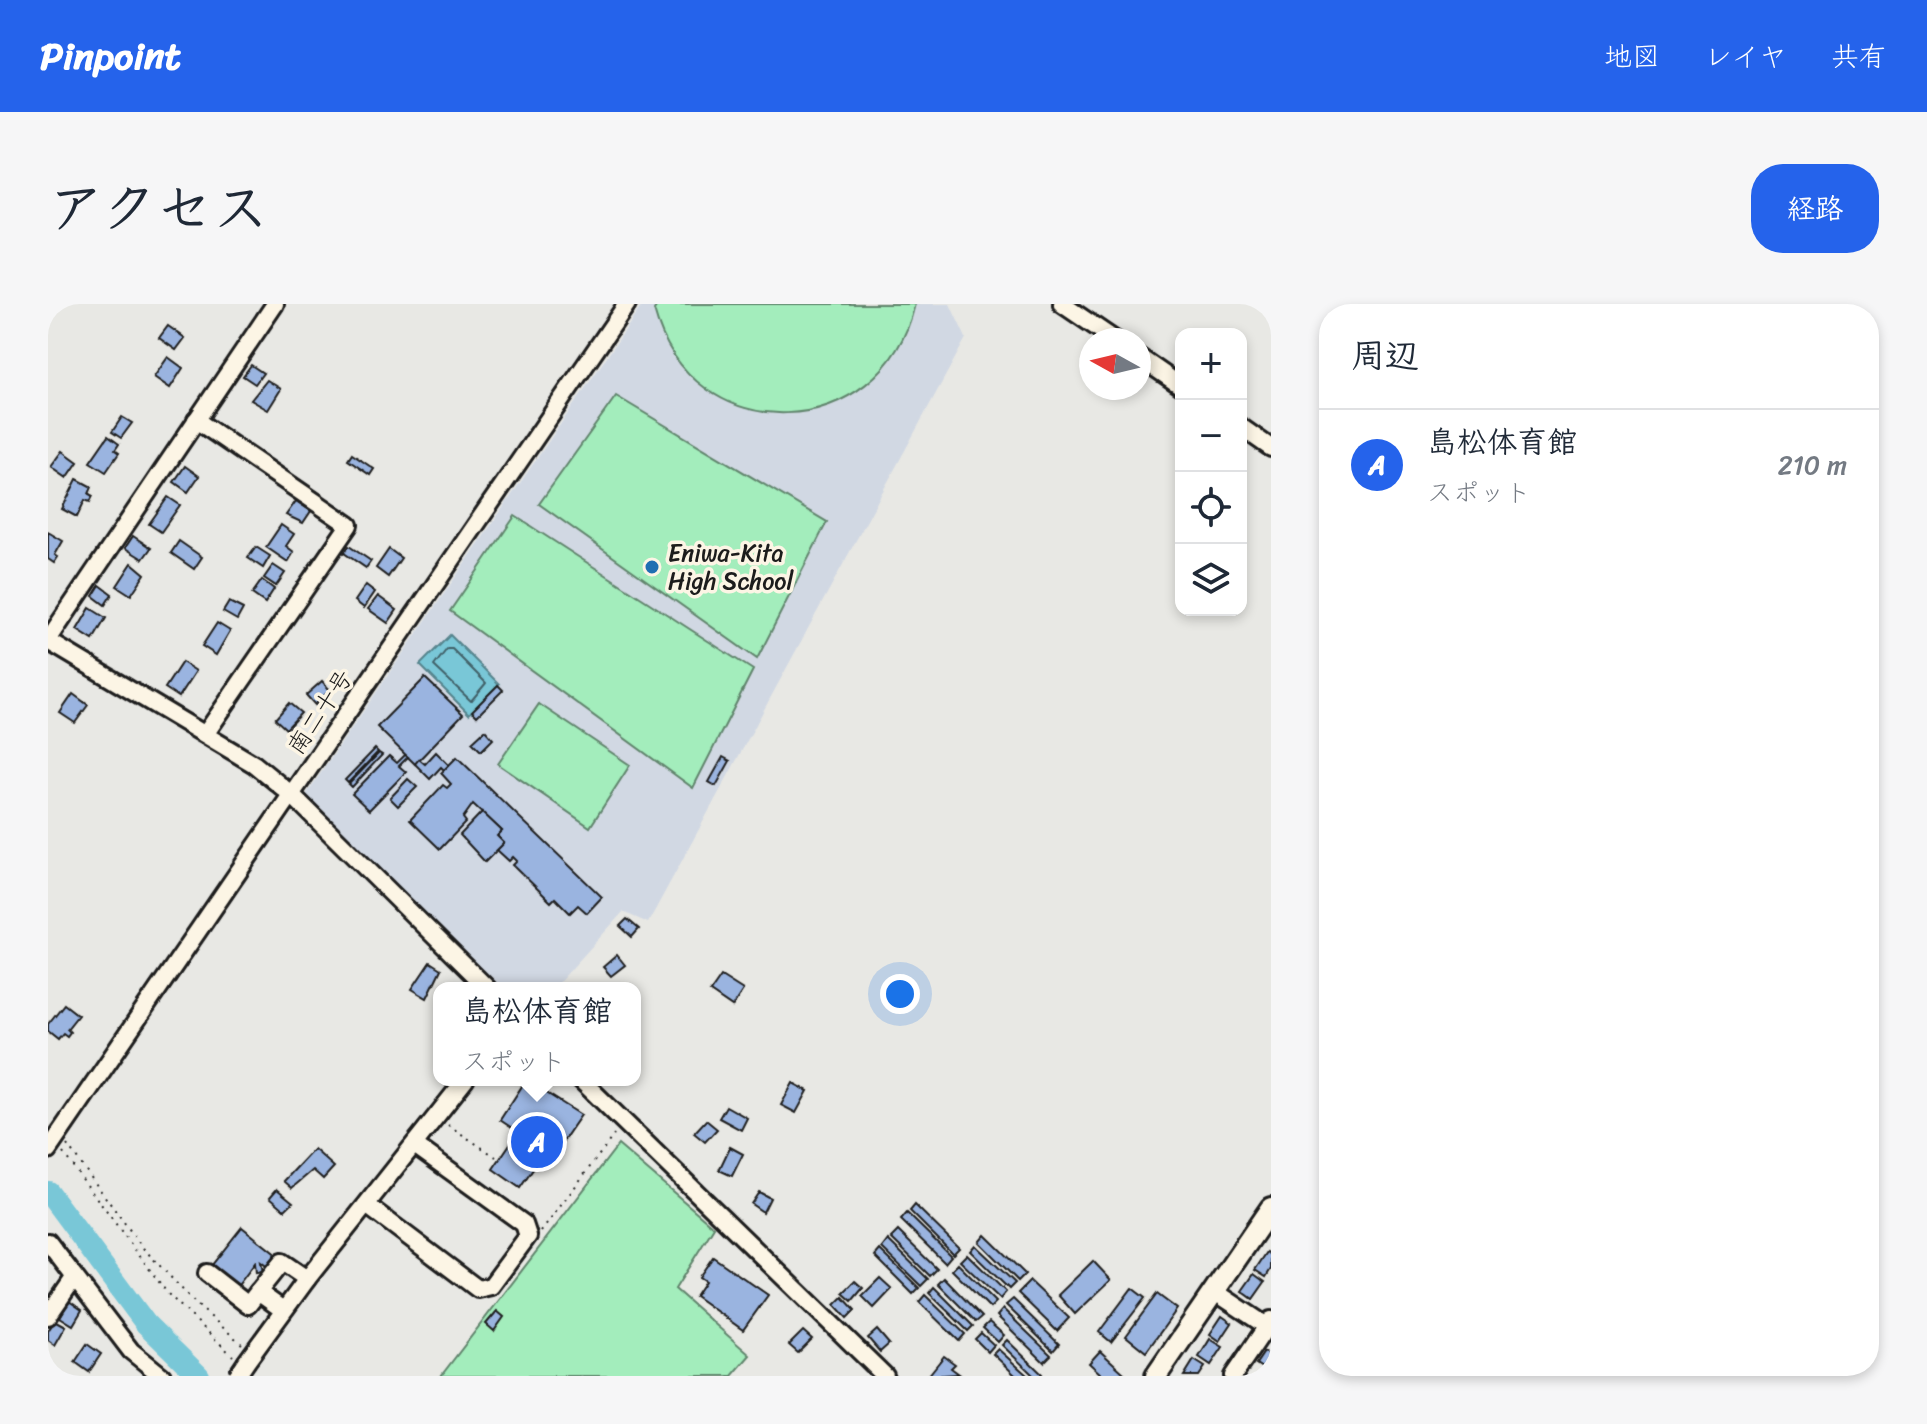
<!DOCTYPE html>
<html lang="ja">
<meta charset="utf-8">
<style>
:root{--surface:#fff;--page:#f6f6f7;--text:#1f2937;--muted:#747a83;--line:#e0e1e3;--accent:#2563eb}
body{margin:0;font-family:Sriracha,"Klee One",sans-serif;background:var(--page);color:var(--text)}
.controls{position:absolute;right:24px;top:24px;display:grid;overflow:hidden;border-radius:16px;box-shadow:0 4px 12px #0003}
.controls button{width:72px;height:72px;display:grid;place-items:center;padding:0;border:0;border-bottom:2px solid var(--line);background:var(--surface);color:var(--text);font:40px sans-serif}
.compass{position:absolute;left:1031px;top:24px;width:72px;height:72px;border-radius:50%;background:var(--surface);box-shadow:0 4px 12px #0003;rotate:278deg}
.you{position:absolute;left:852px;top:690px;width:28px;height:28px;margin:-20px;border:6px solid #fff;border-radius:50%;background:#1a73e8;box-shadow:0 0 0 12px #1a73e833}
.badge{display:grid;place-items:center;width:52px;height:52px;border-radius:50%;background:var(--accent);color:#fff;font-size:26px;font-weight:700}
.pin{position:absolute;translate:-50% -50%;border:4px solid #fff;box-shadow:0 2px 8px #0006}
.popup{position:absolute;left:385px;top:678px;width:208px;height:104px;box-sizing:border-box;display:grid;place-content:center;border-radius:16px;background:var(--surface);filter:drop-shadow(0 2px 6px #0005);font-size:26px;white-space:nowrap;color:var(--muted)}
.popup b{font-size:30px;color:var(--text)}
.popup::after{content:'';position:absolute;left:50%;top:100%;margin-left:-16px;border:16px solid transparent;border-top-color:var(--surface)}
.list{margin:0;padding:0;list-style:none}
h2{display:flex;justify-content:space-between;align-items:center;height:104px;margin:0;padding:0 32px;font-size:34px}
h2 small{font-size:26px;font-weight:400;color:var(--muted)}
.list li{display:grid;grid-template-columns:52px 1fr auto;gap:24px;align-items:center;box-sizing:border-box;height:112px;padding:0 32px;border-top:2px solid var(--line)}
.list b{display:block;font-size:30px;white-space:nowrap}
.list p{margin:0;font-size:26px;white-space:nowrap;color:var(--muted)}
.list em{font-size:26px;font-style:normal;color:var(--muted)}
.icon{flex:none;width:44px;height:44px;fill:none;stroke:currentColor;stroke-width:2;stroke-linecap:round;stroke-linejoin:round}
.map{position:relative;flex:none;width:1223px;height:1072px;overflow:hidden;border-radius:32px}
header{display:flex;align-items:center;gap:48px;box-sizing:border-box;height:112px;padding:0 40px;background:var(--accent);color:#fff}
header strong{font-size:38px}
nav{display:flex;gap:44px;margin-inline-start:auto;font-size:28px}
.intro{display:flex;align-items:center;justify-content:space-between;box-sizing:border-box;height:192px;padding:0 48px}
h1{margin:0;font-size:56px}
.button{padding:20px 36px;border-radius:32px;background:var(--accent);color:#fff;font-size:28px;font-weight:700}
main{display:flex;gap:48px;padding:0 48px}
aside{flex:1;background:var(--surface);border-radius:32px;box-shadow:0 4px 12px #0003}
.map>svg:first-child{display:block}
</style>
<header>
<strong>Pinpoint</strong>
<nav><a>地図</a><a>レイヤ</a><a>共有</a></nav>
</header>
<div class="intro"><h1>アクセス</h1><a class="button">経路</a></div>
<main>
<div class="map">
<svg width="1223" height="1072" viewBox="0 0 1223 1072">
<rect width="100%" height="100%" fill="#e8e8e4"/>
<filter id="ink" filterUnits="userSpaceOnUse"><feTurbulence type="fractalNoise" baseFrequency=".0125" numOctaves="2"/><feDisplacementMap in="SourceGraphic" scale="16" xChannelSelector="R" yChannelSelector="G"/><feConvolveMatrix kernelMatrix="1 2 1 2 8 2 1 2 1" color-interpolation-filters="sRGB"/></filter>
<g filter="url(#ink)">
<path fill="#d1d8e3" d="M595 0H902L918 34 600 619 575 608 506 684H454L257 492Z"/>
<g fill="#a3edbc" stroke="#60846c" stroke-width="2">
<path d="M610 0H867C834 141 644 148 606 6Z"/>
<path d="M568 92 779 218 709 355 491 200Z"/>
<path d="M467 212 705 366 645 484 402 307Z"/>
<path d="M491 400 582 461 542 523 450 460Z"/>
<path d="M570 841 666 923 627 985 702 1051 684 1072H393Z"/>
</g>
<path fill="#79c7d7" stroke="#54838c" stroke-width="2" d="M402 331 451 380 421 410 372 361Z"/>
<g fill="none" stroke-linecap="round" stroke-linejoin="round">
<path stroke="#416067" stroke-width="2" d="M399 345H404L438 379 423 397 386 362Z"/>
<path stroke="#79c7d7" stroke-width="22" d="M0 888 98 1020 151 1072"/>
</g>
<g fill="#9ab4e0" stroke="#1c1c1c" stroke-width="2">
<path d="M120 22 137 34 128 46 111 34Z"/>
<path d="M120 53 135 64 122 84 106 73Z"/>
<path d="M203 61 215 69 207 80 195 72Z"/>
<path d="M219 76 233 85 220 106 203 96Z"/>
<path d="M74 113 84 119 73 134 64 128Z"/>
<path d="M60 132 71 140 67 146 71 149 58 168 42 158Z"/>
<path d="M15 147 30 158 19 174 3 163Z"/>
<path d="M304 150 326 165 322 171 300 156Z"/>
<path d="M137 162 151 172 140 188 126 178Z"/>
<path d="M29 175 44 183 41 190 45 192 42 198 37 196 29 213 14 205Z"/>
<path d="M120 193 132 201 113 228 101 220Z"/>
<path d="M248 197 263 207 255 219 238 211Z"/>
<path d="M233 221 246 230 238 242 246 248 240 258 218 243Z"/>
<path d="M0 228 15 237 7 251 10 253 6 259 0 255Z"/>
<path d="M85 232 103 244 95 255 77 244Z"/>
<path d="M131 237 154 253 146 265 123 249Z"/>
<path d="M301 242 323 257 318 264 296 249Z"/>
<path d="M208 243 222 252 215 264 200 254Z"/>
<path d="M341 245 353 254 340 273 328 264Z"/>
<path d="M84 259 97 270 83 291 69 282Z"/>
<path d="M225 261 237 269 228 282 216 274Z"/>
<path d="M214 276 226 285 217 299 204 290Z"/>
<path d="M52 281 64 290 57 301 45 292Z"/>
<path d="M318 281 327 288 316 304 307 297Z"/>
<path d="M330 292 349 306 340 319 320 305Z"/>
<path d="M181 298 195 305 189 316 175 308Z"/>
<path d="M42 304 58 314 45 336 29 326Z"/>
<path d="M169 319 182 327 168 351 154 342Z"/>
<path d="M134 358 148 367 131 393 117 384Z"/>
<path d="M377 374 415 410 367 460 329 423Z"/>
<path d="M274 377 282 386 267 401 258 391Z"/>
<path d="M450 381 455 386 429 412 424 407Z"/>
<path d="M25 390 40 401 27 419 12 409Z"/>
<path d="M241 399 253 409 238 425 227 415Z"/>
<path d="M437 426 445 435 433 447 424 438Z"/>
<path d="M327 445 330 448 300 479 297 476Z"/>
<path d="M388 448 401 461 396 466 393 463 382 475 367 460 371 455 377 460Z"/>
<path d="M331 449 334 451 304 483 301 480Z"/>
<path d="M357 451 360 453 351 462 358 468 321 506 304 490 341 452 349 459Z"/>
<path d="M409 453 554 593 539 609 530 601 522 609 507 594 503 598 465 561 469 557 465 553 461 557 449 546 456 539 449 532 454 527 425 500 415 514 418 518 392 545 362 516 395 481 399 484 403 480 393 469Z"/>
<path d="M675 453 682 457 668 482 661 478Z"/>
<path d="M360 475 369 483 350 502 342 494Z"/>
<path d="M434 508 454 527 449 532 456 539 437 558 412 531Z"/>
<path d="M579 615 591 625 584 633 572 622Z"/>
<path d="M569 651 577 661 563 672 555 663Z"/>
<path d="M382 658 393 665 379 694 364 685Z"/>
<path d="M673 672 695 686 684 703 662 688Z"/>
<path d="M16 700 30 711 19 725 22 728 19 732 15 729 10 735 0 727V720Z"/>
<path d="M478 776 533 811 504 853 497 848 472 884 445 865 470 828 452 816Z"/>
<path d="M745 779 760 787 748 809 733 801Z"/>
<path d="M678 802 699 814 693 826 671 814Z"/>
<path d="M658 816 669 825 657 838 646 829Z"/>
<path d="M682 843 695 850 684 872 671 866Z"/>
<path d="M266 845 286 863 275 875 265 866 244 884 236 877Z"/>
<path d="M229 885 245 898 237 906 222 893Z"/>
<path d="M711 888 722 894 715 908 703 900Z"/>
<path d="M867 901 911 944 905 950 862 907Z"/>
<path d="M859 909 903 952 897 959 853 916Z"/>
<path d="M194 923 230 952 221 964 213 958 215 968 208 969 207 959 188 984 164 961Z"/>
<path d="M850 927 889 965 882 972 843 934Z"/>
<path d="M937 931 977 970 970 977 931 938Z"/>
<path d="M840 936 880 975 873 982 834 944Z"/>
<path d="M927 941 967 979 961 985 922 947Z"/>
<path d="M832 946 871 984 865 990 827 952Z"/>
<path d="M1219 948 1223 951V965L1218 973 1207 966Z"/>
<path d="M919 950 958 988 952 995 912 957Z"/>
<path d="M665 953 720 991 695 1026 647 992 657 977 651 973Z"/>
<path d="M1045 957 1063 976 1027 1010 1010 991Z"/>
<path d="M910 960 948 998 942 1004 904 966Z"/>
<path d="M1206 970 1217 978 1205 995 1194 987Z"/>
<path d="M832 974 844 985 826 1004 814 992Z"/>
<path d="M896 974 934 1013 928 1018 890 980Z"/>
<path d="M807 977 815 984 804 997 795 989Z"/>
<path d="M982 977 1021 1014 1009 1027 970 989Z"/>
<path d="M886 983 925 1022 920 1027 881 989Z"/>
<path d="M1084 984 1097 994 1063 1038 1051 1028Z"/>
<path d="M1109 990 1129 1005 1098 1048 1078 1032Z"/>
<path d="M877 991 917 1030 911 1037 871 998Z"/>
<path d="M795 993 807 1006 799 1014 787 1001Z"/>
<path d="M965 995 1011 1040 1005 1047 958 1001Z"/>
<path d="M21 997 34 1006 25 1021 12 1013Z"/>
<path d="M955 1005 1003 1051 996 1058 949 1012Z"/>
<path d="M449 1007 456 1013 446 1027 438 1020Z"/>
<path d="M1174 1012 1184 1019 1172 1037 1162 1030Z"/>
<path d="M7 1016 18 1022 7 1041 0 1036V1027Z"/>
<path d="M941 1018 956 1031 950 1038 935 1024Z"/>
<path d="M829 1026 841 1040 832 1048 820 1034Z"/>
<path d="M755 1027 764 1035 750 1049 741 1041Z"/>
<path d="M933 1029 946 1041 940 1048 927 1035Z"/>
<path d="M1162 1035 1175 1043 1163 1061 1151 1053Z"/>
<path d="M959 1036 994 1070 992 1072H986L954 1041Z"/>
<path d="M39 1040 53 1050 41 1068 27 1058Z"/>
<path d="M950 1045 980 1072H968L945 1050Z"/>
<path d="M1052 1047 1076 1069 1073 1072H1055L1041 1059Z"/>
<path d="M1216 1048 1223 1053V1070L1208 1060Z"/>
<path d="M896 1052 907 1060 903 1064 911 1070 880 1072Z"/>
<path d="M1146 1056 1157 1063 1151 1072H1136Z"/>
</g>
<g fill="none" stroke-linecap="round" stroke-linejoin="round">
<defs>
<g id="minor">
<path d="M1014 0 1067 36"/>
<path d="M1091 53 1133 82"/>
<path d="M148 116 301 221 158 429"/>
<path d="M1193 123 1223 144"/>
<path d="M0 336 227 0"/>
<path d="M0 337 206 460 244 491 439 684"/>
<path d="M533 776 837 1072"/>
<path d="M0 846 579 0"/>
<path d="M320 902 430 985 443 982 480 932 476 920 368 842"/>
<path d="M0 938 83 1047 114 1072"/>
<path d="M159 969 200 1001 210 988"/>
<path d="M1166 987 1223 1025"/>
<path d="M235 1006 210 988 234 958 259 975"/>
<path d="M0 1012 26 974"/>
<path d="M199 1057 259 975 417 776"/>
<path d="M1185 1072 1223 1016"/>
</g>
<path id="major" d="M1108 1072 1223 904"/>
</defs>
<use href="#minor" stroke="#1c1c1c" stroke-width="22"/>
<use href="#major" stroke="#1c1c1c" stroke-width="26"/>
<g stroke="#1c1c1c" stroke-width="2" stroke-dasharray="2 6" stroke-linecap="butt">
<path d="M400 821 448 853"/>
<path d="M19 841 95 944 149 1001 194 1040"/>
<path d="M15 849 120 990 185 1052"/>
<path d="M493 928 566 831"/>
</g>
<use href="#minor" stroke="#fcf5e5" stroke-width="16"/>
<use href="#major" stroke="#fcf5e5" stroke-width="20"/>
<defs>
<path id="minor-bridge" d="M189 1072 199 1057"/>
</defs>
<use href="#minor-bridge" stroke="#1c1c1c" stroke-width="22" stroke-linecap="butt"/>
<use href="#minor-bridge" stroke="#fcf5e5" stroke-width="16"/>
</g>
</g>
<circle fill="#1f6fb2" stroke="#fcf5e5" stroke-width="3" cx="604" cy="263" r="8"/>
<g text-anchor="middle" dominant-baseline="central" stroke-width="7" stroke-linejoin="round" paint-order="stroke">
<g font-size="24" fill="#1c1c1c" stroke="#fcf5e5" text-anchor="start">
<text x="620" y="249">Eniwa-Kita<tspan x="620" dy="28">High School</tspan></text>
</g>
<g font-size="24" fill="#1c1c1c" stroke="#fcf5e5">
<text transform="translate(272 408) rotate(-56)">南二十号</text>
</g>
</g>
</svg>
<div class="controls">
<button>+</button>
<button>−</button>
<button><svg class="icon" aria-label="locate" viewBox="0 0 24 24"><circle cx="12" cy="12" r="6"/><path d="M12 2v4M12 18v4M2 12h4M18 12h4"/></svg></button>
<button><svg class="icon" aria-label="layers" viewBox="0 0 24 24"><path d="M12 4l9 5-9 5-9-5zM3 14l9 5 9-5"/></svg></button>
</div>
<svg class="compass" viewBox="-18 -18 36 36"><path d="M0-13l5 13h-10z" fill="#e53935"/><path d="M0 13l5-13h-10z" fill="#747a83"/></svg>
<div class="you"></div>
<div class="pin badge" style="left:489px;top:838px">A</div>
<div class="popup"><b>島松体育館</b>スポット</div>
</div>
<aside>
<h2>周辺<small></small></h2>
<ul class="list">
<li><span class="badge">A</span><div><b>島松体育館</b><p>スポット</p></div><em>210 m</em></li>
</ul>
</aside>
</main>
